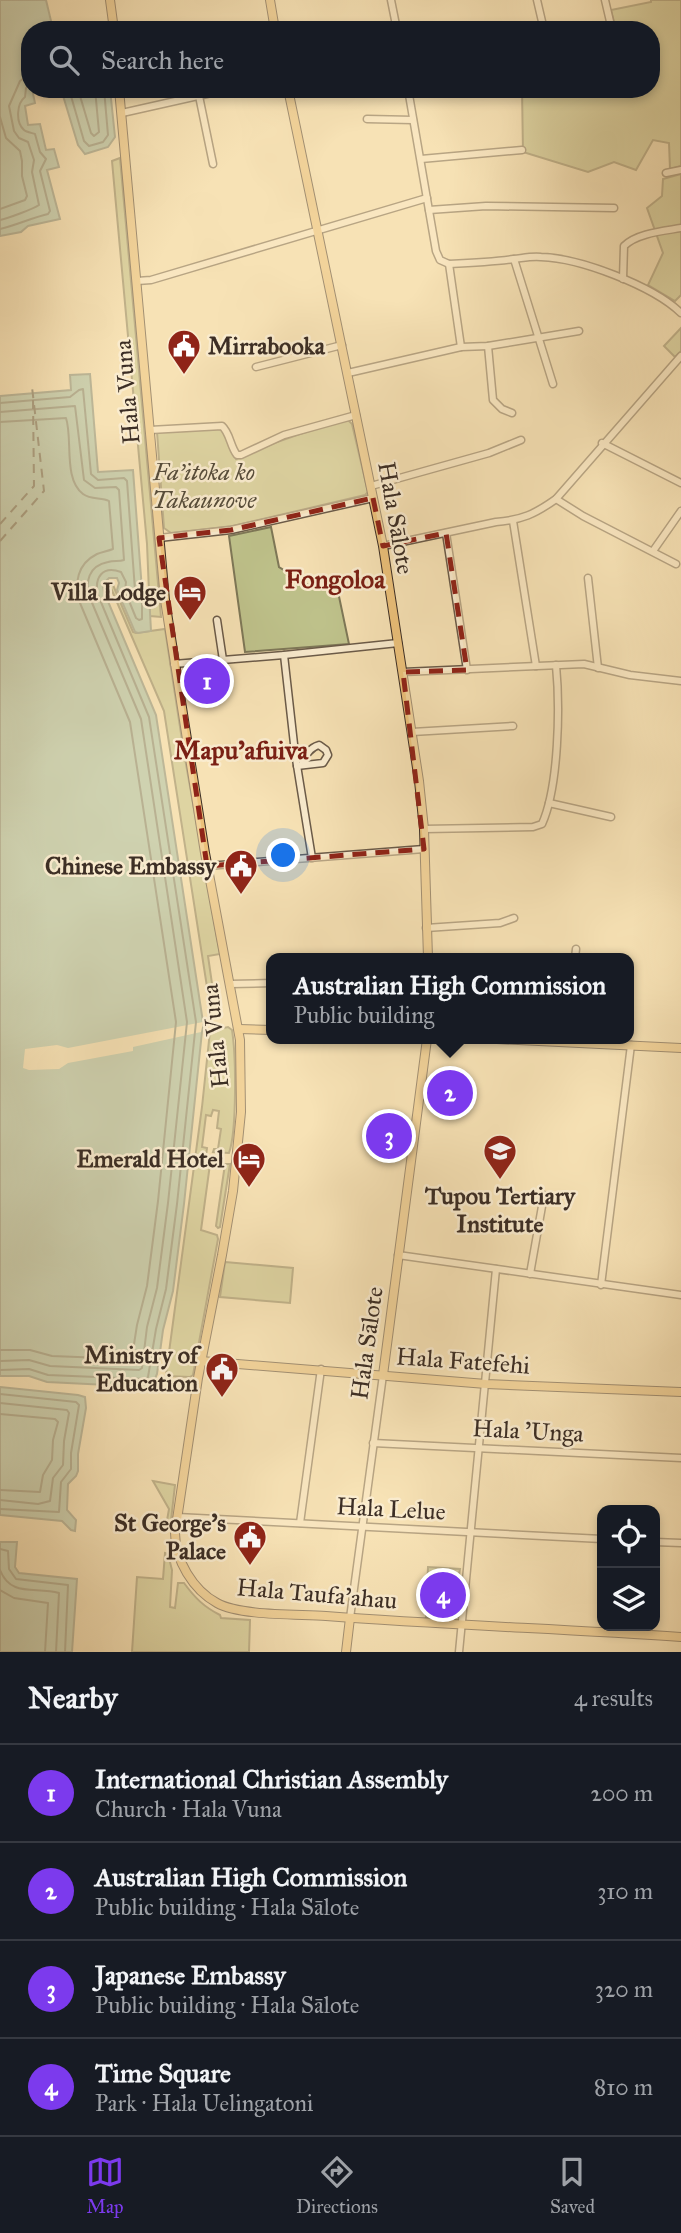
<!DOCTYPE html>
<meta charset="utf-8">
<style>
:root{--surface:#171b24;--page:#20242c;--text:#f1f3f6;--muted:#9ea1a6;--line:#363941;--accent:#7c3aed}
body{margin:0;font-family:"IM FELL Great Primer",serif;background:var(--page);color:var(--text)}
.controls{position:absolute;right:21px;bottom:21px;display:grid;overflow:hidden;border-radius:14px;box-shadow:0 4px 10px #0003}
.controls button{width:63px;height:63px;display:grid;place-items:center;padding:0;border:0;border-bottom:2px solid var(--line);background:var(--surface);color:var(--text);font:35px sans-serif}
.you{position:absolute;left:284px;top:856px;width:24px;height:24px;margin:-18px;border:5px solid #fff;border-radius:50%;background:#1a73e8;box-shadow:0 0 0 10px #1a73e833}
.badge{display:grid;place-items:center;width:46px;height:46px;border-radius:50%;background:var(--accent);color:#fff;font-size:23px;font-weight:700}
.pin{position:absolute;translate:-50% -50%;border:4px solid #fff;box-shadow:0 2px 7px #0006}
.popup{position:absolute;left:266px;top:953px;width:368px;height:91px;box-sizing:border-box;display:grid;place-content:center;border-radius:14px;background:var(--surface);filter:drop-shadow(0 2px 5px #0005);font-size:23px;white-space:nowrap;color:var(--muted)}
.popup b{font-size:26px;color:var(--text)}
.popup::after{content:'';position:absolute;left:50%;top:100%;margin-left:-14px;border:14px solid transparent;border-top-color:var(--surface)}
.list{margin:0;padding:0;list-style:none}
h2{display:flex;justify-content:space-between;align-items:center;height:91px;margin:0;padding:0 28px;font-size:30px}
h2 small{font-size:23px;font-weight:400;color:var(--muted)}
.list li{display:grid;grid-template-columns:46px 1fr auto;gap:21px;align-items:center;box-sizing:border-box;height:98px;padding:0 28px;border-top:2px solid var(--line)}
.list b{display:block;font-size:26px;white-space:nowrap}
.list p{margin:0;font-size:23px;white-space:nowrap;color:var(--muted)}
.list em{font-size:23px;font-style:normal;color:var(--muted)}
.icon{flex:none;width:38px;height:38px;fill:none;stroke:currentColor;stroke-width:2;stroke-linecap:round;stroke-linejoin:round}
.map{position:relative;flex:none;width:681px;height:1652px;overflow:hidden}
.search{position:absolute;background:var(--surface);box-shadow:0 4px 10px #0003;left:21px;right:21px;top:21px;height:77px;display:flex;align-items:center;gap:18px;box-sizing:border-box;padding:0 24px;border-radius:28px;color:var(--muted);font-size:26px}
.sheet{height:483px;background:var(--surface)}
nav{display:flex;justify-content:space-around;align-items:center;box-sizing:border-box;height:98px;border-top:2px solid var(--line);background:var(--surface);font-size:19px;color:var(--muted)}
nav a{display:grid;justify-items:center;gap:4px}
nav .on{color:var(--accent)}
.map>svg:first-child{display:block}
</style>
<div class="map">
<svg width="681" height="1652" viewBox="0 0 681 1652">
<rect width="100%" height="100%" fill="#f7e2b5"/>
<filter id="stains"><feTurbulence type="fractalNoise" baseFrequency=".00286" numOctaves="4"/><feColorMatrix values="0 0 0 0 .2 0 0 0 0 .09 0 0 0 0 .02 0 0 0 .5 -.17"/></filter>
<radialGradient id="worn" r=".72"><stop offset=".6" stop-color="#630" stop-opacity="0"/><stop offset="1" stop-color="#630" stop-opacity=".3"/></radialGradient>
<g fill="#bfc38c" stroke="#7e7858" stroke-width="2">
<path d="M651 0H681V166L670 169 669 143 653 140 636 170 614 162 588 172 523 152 522 89H651V30H616L611 10 651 2Z"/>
<path d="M120 158 161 617 150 616 147 544 112 161Z"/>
<path d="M681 174V295L675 301 648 285 663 253 647 208 662 196 663 179Z"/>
<path d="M681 328V351L675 357 664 346Z"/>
<path d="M348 420 352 424 368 492 365 495 233 526 171 533 164 528 157 432 218 427 224 431 236 459C273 442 309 430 348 420Z"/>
<path d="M271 527 279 567 317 590 337 587 349 644 245 652 229 536Z"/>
<path d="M113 585 133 632 136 633 165 629 184 753 220 954 208 956 217 1018 212 1019 164 711 110 586Z"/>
<path d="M228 1027 232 1030C236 1055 237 1131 229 1153L213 1152 214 1149H218L221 1129 217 1128 219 1111 213 1110 211 1116 206 1115 202 1147 207 1148 206 1156 211 1157 201 1230 217 1235 218 1239 193 1375 190 1377 167 1376 165 1382 202 1107 210 1031Z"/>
<path d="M225 1164H230L220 1227 218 1228 216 1226Z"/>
<path d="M225 1262 293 1268 290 1303 220 1297Z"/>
<path d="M153 1481 175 1485 170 1529 165 1532 169 1509Z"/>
<path d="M165 1553 168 1554 172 1570 170 1607 175 1608 178 1583H184C195 1598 204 1607 220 1615L221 1618 250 1620 249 1652H132L137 1577 163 1579Z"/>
<path d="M428 1567 460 1569 459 1575 462 1577 459 1613 455 1618 426 1617Z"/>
</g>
<g fill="#9ebeaa" stroke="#778475" stroke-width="2">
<path d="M0 0H46L52 25 49 30H30V89H32L35 103 25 106 28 125 40 124 46 150 54 149 59 167 47 170 60 219 28 226 21 232 0 236Z"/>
<path d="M61 89H110L115 137 108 147 85 154 78 145Z"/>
<path d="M90 374 98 472 133 470 142 590 149 594 151 631 138 633 135 632 117 590 119 583 117 578H109L103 584 104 592 156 715 203 1022 184 1204 173 1291 163 1330 157 1374 154 1381 148 1387 47 1382 29 1376H0V396L71 390 70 375Z"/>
<path d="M0 1387 78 1395 85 1397 86 1408 78 1454V1471L76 1476 68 1484 67 1510 76 1520 75 1531 71 1530 62 1521 0 1515Z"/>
<path d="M0 1542H17L15 1567 19 1573 77 1579 72 1652H0Z"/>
</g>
<path fill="#f7e2b5" d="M203 1022 201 1032 133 1047V1051L68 1063 59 1069 29 1070 23 1068 25 1049 57 1045 68 1048Z"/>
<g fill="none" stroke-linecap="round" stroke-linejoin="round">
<g stroke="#6d7668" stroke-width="2">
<path d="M69 89 84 141 89 146 103 142 108 135 104 89"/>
<path d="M78 89 91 133 94 136 99 132 95 89"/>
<path d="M0 117 6 138 20 151 22 161V176L27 196 25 200 0 209"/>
<path d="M0 220C9 218 33 209 39 205L32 172 34 160 28 142 19 138 14 131 9 106 20 81 30 74"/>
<path d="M0 229C17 225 31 218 48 214L50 211 40 171 46 159 40 152 35 134C32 133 26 132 24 130 15 122 17 103 25 97L26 88 30 83"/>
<path d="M0 403 70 397 79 390 83 389 91 474 98 480 124 478 127 481 135 590 142 600V619L139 620 136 618 125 591 126 582 121 572C102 565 94 578 98 595L149 717 196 1022 177 1204 166 1289 156 1329 148 1377 145 1379 48 1375 29 1369 0 1370"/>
<path d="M0 412 75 406 84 480 95 488 116 487 119 490 124 560C119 562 114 560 108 562 88 566 85 582 90 598L141 719 187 1022 168 1203 157 1288 147 1327 142 1368 139 1370 50 1366 29 1360 0 1361"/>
<path d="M0 422 66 418C73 439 63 479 83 494 91 500 102 497 109 501L113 549C108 551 102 552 97 554 77 564 74 583 80 603L130 722 176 1022 158 1201 147 1286 137 1325 132 1357 129 1359 52 1356 30 1350H0"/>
<path d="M0 1394 76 1402 79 1405 71 1453V1469L61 1482 59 1512 0 1509"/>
<path d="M0 1403 67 1410 69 1413 64 1441 63 1465 53 1478 50 1501 38 1504 0 1500"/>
<path d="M0 1414 55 1419 58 1422 53 1440 52 1460 43 1475 40 1492 0 1490"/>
<path d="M0 1549 8 1551 9 1569 16 1579 68 1585 65 1652"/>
<path d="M0 1570C11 1598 36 1586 59 1593L56 1652"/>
<path d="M0 1590 14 1598 48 1603 45 1652"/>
</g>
<g stroke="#545246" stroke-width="2" stroke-dasharray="9 7" stroke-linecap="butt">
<path d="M0 524 34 486 33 399"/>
<path d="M0 541 44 491 32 387"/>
</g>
<defs>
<g id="minor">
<path d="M391 0 397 30"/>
<path d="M537 0 544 30"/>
<path d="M605 0 612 30"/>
<path d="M432 30 443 27"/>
<path d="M408 89 436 251 440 260 449 264C471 263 493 262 514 259 523 258 532 256 541 257 580 258 653 286 681 313"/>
<path d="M199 96 213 164"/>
<path d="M122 113 229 89"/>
<path d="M367 119 413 120"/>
<path d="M421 159 522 150"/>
<path d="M666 173 681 170"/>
<path d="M429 210 486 206 614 208"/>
<path d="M514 259 553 384"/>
<path d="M449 264 461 347"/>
<path d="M623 279 624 246C637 233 664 231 681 228"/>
<path d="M137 281 151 280 427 198"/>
<path d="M488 346 493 400 502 409 512 413"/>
<path d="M256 367 342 345"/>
<path d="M348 373 461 347 488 346 579 331"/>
<path d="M150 430 222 426C230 433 230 446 237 455H241L284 435 356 415"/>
<path d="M602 443 681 483"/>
<path d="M371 486 489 453 521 440"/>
<path d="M556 499 583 516 676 564"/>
<path d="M513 521 536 666"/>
<path d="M446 533 467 670"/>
<path d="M159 538 231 530 373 498"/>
<path d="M383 546 496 522C522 520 535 514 556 499L681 356"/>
<path d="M653 551 681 511"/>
<path d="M588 578 598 668"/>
<path d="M217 620 223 660"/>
<path d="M284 655 295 753 312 858"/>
<path d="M174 664 284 655 398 643"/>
<path d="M403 672 584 664 630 675 681 681"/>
<path d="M412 732 513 726"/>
<path d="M297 766 323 763 328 755 326 750 319 745C309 748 306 755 302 764"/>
<path d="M549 803 611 817"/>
<path d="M424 829 533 827 542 824C559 786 560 706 556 665"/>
<path d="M207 866 424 849"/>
<path d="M426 928 500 923 514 918"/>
<path d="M575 958 576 949"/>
<path d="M230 984 272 983"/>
<path d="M398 1255 681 1295"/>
<path d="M530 1274 544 1195"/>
<path d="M601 1285 631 1045"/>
<path d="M373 1443 681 1458"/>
<path d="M177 1517 602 1539"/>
<path d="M300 1523 321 1369"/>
<path d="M655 1542 681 1543"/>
<path d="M350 1618 383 1375"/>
<path d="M459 1652 496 1269"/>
</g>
<g id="major">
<path d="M110 0 114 30"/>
<path d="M270 0 275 30"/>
<path d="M119 89 165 600 205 853 240 1040 241 1112 233 1191 222 1255 198 1378 175 1533C175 1560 193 1590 217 1603 240 1616 298 1614 326 1616 445 1625 563 1629 681 1637"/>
<path d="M288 89 383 546 419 781 424 829 428 958"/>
<path d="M239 1029 272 1030"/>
<path d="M497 1039 681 1048"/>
<path d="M201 1361 486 1384 681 1392"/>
<path d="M383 1375 427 1039"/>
<path d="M346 1652 350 1618"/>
</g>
</defs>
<use href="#minor" stroke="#6b5b49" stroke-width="9"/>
<use href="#major" stroke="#3c2e25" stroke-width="10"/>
<use href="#minor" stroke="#faeccf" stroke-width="6"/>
<use href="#major" stroke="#ecc17a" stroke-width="8"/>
</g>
<path d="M0 0H681V1652H0ZM373 498 383 546 446 533 467 670 403 672 424 849 207 866 159 538 231 530Z" fill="#f7e2b5" fill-opacity=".55" fill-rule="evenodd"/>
<path fill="none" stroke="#8f2418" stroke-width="5" stroke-dasharray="14 9" stroke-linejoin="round" d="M373 498 383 546 446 533 467 670 403 672 424 849 207 866 159 538 231 530Z"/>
<defs>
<symbol id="civic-pin" viewBox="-11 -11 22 30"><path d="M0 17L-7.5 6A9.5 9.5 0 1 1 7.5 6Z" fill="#8f2418" stroke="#faeccf"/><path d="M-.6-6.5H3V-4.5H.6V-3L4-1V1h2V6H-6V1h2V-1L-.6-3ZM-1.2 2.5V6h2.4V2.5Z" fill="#fff"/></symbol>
<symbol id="hotel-pin" viewBox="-11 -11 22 30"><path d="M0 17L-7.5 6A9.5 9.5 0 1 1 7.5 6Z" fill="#8f2418" stroke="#faeccf"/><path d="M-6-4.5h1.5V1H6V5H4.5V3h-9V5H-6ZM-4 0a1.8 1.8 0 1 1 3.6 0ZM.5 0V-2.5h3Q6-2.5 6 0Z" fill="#fff"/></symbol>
<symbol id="university-pin" viewBox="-11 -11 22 30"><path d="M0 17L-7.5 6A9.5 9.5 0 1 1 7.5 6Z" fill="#8f2418" stroke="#faeccf"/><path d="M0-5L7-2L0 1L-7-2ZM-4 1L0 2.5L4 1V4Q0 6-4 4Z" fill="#fff"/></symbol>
</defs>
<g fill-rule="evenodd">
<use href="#civic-pin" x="165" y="327" width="38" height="52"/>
<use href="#hotel-pin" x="171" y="573" width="38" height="52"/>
<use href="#civic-pin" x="222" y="847" width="38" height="52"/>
<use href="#university-pin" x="481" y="1132" width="38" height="52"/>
<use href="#hotel-pin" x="230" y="1140" width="38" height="52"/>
<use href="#civic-pin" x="203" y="1350" width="38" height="52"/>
<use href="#civic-pin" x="231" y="1518" width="38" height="52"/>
</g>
<g text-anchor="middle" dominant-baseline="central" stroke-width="5" stroke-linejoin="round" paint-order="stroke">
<g font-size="24" font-weight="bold" fill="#3c2e25" stroke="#faeccf" text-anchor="end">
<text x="208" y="346" text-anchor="start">Mirrabooka</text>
<text x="166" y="592">Villa Lodge</text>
<text x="216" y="866">Chinese Embassy</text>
<text x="224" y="1159">Emerald Hotel</text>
<text x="500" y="1196" text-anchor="middle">Tupou Tertiary<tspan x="500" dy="28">Institute</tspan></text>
<text x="198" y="1355">Ministry of<tspan x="198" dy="28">Education</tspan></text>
<text x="226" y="1523">St George's<tspan x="226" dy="28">Palace</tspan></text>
</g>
<g font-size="24" fill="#3c2e25" stroke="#faeccf">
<text transform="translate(127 392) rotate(-95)">Hala Vuna</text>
<text transform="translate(396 518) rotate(80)">Hala Sālote</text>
<text transform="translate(215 1036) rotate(-96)">Hala Vuna</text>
<text transform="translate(367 1343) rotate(-82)">Hala Sālote</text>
<text transform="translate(463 1361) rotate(4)">Hala Fatefehi</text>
<text transform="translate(528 1431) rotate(3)">Hala 'Unga</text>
<text transform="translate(391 1509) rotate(3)">Hala Lelue</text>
<text transform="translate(317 1594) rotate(5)">Hala Taufa'ahau</text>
</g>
<g font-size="24" font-style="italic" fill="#564c3a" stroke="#faeccf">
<text x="204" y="472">Fa'itoka ko<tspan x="204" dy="28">Takaunove</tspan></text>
</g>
<g font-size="26" font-weight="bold" fill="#7a1f14" stroke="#faeccf">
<text x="335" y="579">Fongoloa</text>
<text x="241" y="750">Mapu'afuiva</text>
</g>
</g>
<rect width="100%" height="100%" filter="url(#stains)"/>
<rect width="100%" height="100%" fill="url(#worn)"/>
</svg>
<div class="controls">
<button><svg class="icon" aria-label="locate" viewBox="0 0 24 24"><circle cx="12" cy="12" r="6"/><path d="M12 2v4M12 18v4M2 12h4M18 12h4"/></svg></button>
<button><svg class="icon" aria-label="layers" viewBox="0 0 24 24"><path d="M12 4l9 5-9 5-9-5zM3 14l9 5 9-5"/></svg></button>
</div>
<div class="you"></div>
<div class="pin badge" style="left:207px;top:681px">1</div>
<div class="pin badge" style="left:450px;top:1093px">2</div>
<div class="popup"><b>Australian High Commission</b>Public building</div>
<div class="pin badge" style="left:389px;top:1136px">3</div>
<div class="pin badge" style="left:443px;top:1595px">4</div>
<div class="search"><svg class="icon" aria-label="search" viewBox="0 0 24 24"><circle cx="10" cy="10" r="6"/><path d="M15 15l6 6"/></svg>Search here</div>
</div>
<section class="sheet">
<h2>Nearby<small>4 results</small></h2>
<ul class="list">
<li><span class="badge">1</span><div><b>International Christian Assembly</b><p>Church · Hala Vuna</p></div><em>200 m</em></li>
<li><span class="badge">2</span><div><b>Australian High Commission</b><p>Public building · Hala Sālote</p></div><em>310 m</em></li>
<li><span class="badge">3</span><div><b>Japanese Embassy</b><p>Public building · Hala Sālote</p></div><em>320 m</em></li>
<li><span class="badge">4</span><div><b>Time Square</b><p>Park · Hala Uelingatoni</p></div><em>810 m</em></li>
</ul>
</section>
<nav>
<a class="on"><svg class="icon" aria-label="map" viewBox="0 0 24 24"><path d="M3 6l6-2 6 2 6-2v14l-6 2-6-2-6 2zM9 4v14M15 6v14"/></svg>Map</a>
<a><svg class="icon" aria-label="directions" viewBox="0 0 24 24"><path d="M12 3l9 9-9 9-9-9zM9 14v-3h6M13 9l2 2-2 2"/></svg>Directions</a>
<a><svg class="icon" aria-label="saved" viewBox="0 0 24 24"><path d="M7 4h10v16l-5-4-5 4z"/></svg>Saved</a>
</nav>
